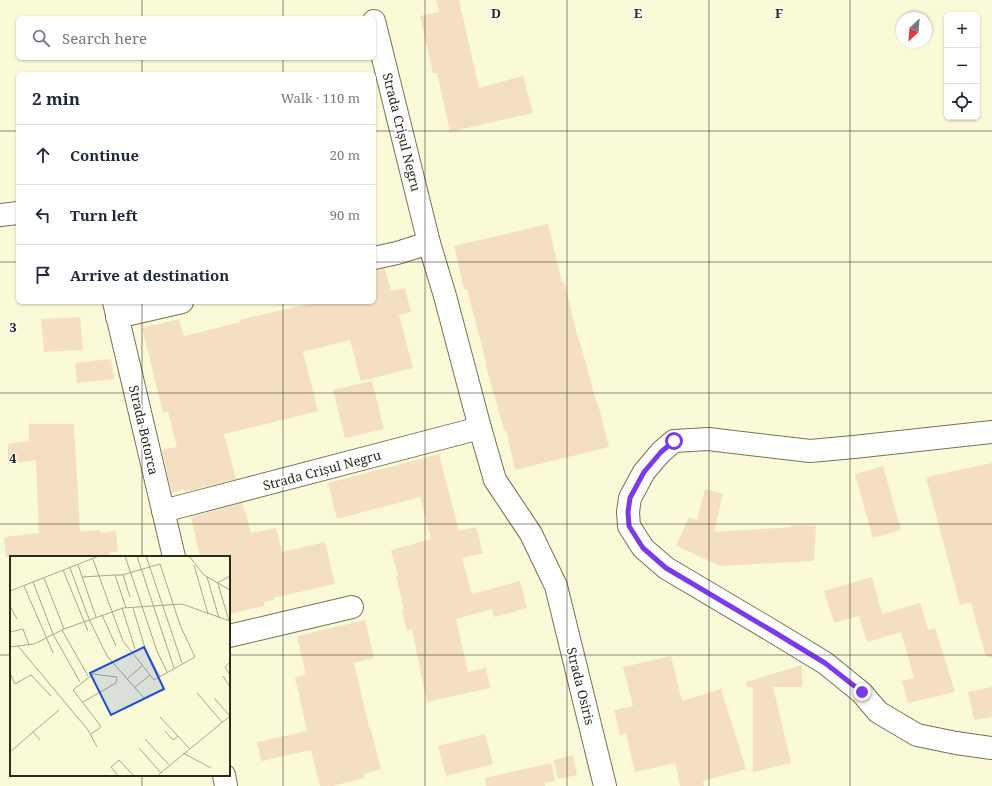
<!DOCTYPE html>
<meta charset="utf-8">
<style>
:root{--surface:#fff;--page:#f6f6f7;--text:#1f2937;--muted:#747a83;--line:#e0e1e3}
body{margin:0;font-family:"Noto Serif",serif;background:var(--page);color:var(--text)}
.controls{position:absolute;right:12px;top:12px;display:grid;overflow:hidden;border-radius:6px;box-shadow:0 1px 3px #0004}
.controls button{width:36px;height:36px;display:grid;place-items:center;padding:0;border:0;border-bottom:1px solid var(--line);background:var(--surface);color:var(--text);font:20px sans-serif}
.compass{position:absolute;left:896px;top:12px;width:36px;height:36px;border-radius:50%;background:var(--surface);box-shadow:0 1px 3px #0004;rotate:206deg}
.stop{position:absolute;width:12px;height:12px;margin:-9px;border:3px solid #7c3aed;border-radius:50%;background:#fff}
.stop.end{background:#7c3aed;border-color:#fff;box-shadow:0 1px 4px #0008}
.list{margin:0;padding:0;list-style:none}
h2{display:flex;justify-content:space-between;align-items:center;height:52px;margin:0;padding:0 16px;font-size:17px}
h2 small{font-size:13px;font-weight:400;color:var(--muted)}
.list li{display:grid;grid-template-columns:26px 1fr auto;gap:12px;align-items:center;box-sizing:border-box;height:60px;padding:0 16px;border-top:1px solid var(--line)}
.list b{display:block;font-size:15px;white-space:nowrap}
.list em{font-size:13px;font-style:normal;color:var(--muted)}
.icon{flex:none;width:22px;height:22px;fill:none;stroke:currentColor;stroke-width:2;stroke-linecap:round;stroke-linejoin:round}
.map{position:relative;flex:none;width:992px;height:786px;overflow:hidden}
.search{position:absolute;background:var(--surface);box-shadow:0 1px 3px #0004;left:16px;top:16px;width:360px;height:44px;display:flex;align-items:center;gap:10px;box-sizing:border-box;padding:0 14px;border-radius:6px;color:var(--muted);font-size:15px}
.panel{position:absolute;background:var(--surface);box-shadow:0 1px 3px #0004;left:16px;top:72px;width:360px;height:232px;border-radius:6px}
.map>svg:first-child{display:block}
</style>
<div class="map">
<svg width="992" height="786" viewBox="0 0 992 786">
<rect width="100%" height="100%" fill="#fbfad8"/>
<g fill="#f4dfc2">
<path d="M436 0H459L479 88 523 76 533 113 450 132 437 73H433L420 16 439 12Z"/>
<path d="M548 224 562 282 564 281 579 342H580L597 404H598L609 447 515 470 506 430H504L486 366H487L467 289H464L454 246Z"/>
<path d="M385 268 391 291 405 288 411 312 399 315 413 368 361 381 350 340 303 352 318 411 224 434 236 479 185 492 184 489 172 493 162 450 177 447 168 412 163 413 142 328 179 319 184 336 240 322 239 320 317 302H374V270Z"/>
<path d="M80 317 83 350 44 352 41 319Z"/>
<path d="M111 359 114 379 77 383 75 363Z"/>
<path d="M372 381 384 429 345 438 333 390Z"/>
<path d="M29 424H74V438H75L80 532 100 530V533L116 531 118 552H110V557H6L4 537 39 533 36 460 8 464V444L29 441Z"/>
<path d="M439 454 459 531 476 527 483 553 462 558 472 594 520 581 527 608 494 617 492 609 456 619 468 672 486 668 490 688 427 702 412 629 407 631 402 611 404 610 396 576H398L391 550 431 539 420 497 337 519 328 483Z"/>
<path d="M992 463V657H986L971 603 960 605 926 477Z"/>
<path d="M883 466 901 530 873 538 855 474Z"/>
<path d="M705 489 723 494 714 532 791 527V525L816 526 814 561 721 566 676 546 689 517 697 520Z"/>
<path d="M242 503 244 511H245L251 533 276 528 282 552 325 542 335 584 273 598 274 600 264 602V606L229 614V557H200L191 517Z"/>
<path d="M872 577 882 614 920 603 928 630 935 628 955 692 908 703 902 681 914 678 901 632 867 642 859 616 834 623 824 591Z"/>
<path d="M365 620 374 658 354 663 369 727H370L381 769 364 774 365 778 332 786H320L311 750 261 761 257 742 307 731 295 677 306 675 297 636Z"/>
<path d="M671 656 682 701 721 689 746 769 703 781 704 786H680L675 763 635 772 626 733 620 735 614 710 633 706 623 667Z"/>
<path d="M802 665V687H773L791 763 753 772V687H747L746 682Z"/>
<path d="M992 687V717L974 720 968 692Z"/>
<path d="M485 734 493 764 446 776 438 746Z"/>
<path d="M573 755 577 775 558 779 554 760Z"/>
<path d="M551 763 555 781 545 783V786H486L485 778Z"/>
</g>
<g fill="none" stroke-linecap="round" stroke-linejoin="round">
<defs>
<g id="minor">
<path d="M374 21 429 243 445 296 480 428 495 480 531 534 556 586 605 786"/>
<path d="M0 215 18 213"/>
<path d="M374 258 397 253 429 243"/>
<path d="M114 302 174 557"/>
<path d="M117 317 182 302"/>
<path d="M992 432 854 447 810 451 708 439 674 441 661 452 644 472 630 498 628 512 629 526 643 548 666 568 774 632 825 663 862 693 878 712 917 735 956 743 992 748"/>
<path d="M163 511 480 428"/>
<path d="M229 636 352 607"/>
<path d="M224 775 226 786"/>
</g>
</defs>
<use href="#minor" stroke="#747354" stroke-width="24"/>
<use href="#minor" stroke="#fff" stroke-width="22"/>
</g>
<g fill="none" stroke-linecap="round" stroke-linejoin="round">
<path stroke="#7c3aed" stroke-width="5" d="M674 441 661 452 644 472 630 498 628 512 629 526 643 548 666 568 774 632 825 663 862 692"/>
</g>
<path fill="none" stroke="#2a2a1d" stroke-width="1" stroke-opacity="0.55" d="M142 0V18M283 0V18M425 0V786M567 0V786M709 0V786M850 0V786M142 58V74M283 58V74M0 131H18M374 131H992M0 262H18M374 262H992M142 302V557M283 302V786M0 393H992M0 524H992M0 655H11M229 655H992M142 775V786"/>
<g text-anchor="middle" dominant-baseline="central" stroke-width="3" stroke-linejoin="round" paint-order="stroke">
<g font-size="13" fill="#2a2a1d" stroke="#fff">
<text transform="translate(402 132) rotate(76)">Strada Crișul Negru</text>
<text transform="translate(144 430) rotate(77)">Strada Botorca</text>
<text transform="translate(322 470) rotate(-15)">Strada Crișul Negru</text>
<text transform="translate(581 686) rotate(76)">Strada Osiris</text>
</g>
</g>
<g transform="translate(10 556)">
<rect width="220" height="220" fill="#fbfad8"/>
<path fill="none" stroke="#a7a78d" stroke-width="1" d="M115 0 147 95 157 116M127 0 164 112M136 0 172 107M179 0 194 19 220 34M68 9 86 61M184 9 198 58M60 12 79 63 97 100 134 142M53 14 78 75M105 19 116 52M113 19 120 41M72 21 89 20 105 19H112L150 8 170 69 185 101 144 124 113 85 94 34 89 20 83 3M197 21 209 62M34 22 54 73M23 26 43 78 70 126M207 27 220 20M208 28 220 68M14 30 43 97M0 35 89 0M0 50 7 63M112 52 125 93M123 52 135 92 150 121M92 59 106 90M52 74 78 120M0 76 13 73 19 89M8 90 78 174 87 191M0 91 24 88 54 73 113 52 172 48 220 65M219 107 215 111 220 119M0 117 5 128 21 119 41 140M213 120 220 131M117 123 132 110M125 131 140 119M187 137 212 166M204 142 220 160M73 146 106 127 107 121 83 118 63 134 90 169V172L81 178M150 161 179 192M155 175 163 184 168 180M23 176 49 154M135 183 159 209M129 192 151 217M0 196 23 176 30 184M173 197 201 212M108 220 101 211 109 204 124 220M147 220 220 160"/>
<path fill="#1d4ed8" fill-opacity="0.15" stroke="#1d4ed8" stroke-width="2" d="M134 91 154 133 101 159 80 117Z"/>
<rect width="220" height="220" fill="none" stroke="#2a2a1d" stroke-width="2"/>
</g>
<g font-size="13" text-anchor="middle" font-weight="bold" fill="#2a2a1d" stroke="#fff" stroke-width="3" stroke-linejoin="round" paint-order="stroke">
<text x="496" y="18">D</text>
<text x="638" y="18">E</text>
<text x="779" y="18">F</text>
<text x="13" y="332">3</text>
<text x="13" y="463">4</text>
</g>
</svg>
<div class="controls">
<button>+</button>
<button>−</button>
<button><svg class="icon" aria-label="locate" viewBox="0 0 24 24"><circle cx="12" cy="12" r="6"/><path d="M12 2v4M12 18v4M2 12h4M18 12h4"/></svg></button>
</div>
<svg class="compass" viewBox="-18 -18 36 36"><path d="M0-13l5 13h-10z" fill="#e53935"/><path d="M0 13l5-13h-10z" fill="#747a83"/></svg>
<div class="stop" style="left:674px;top:441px"></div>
<div class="stop end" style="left:862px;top:692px"></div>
<div class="search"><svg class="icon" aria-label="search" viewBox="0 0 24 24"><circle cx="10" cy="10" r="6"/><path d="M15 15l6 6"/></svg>Search here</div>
<section class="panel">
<h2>2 min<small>Walk · 110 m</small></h2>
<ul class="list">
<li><svg class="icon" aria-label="ahead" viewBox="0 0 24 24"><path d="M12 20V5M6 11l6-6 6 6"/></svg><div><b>Continue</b></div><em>20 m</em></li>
<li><svg class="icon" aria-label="left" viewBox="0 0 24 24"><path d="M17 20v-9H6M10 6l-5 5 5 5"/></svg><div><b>Turn left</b></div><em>90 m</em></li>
<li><svg class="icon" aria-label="arrive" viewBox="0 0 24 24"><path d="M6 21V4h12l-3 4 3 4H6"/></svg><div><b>Arrive at destination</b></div></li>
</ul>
</section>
</div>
